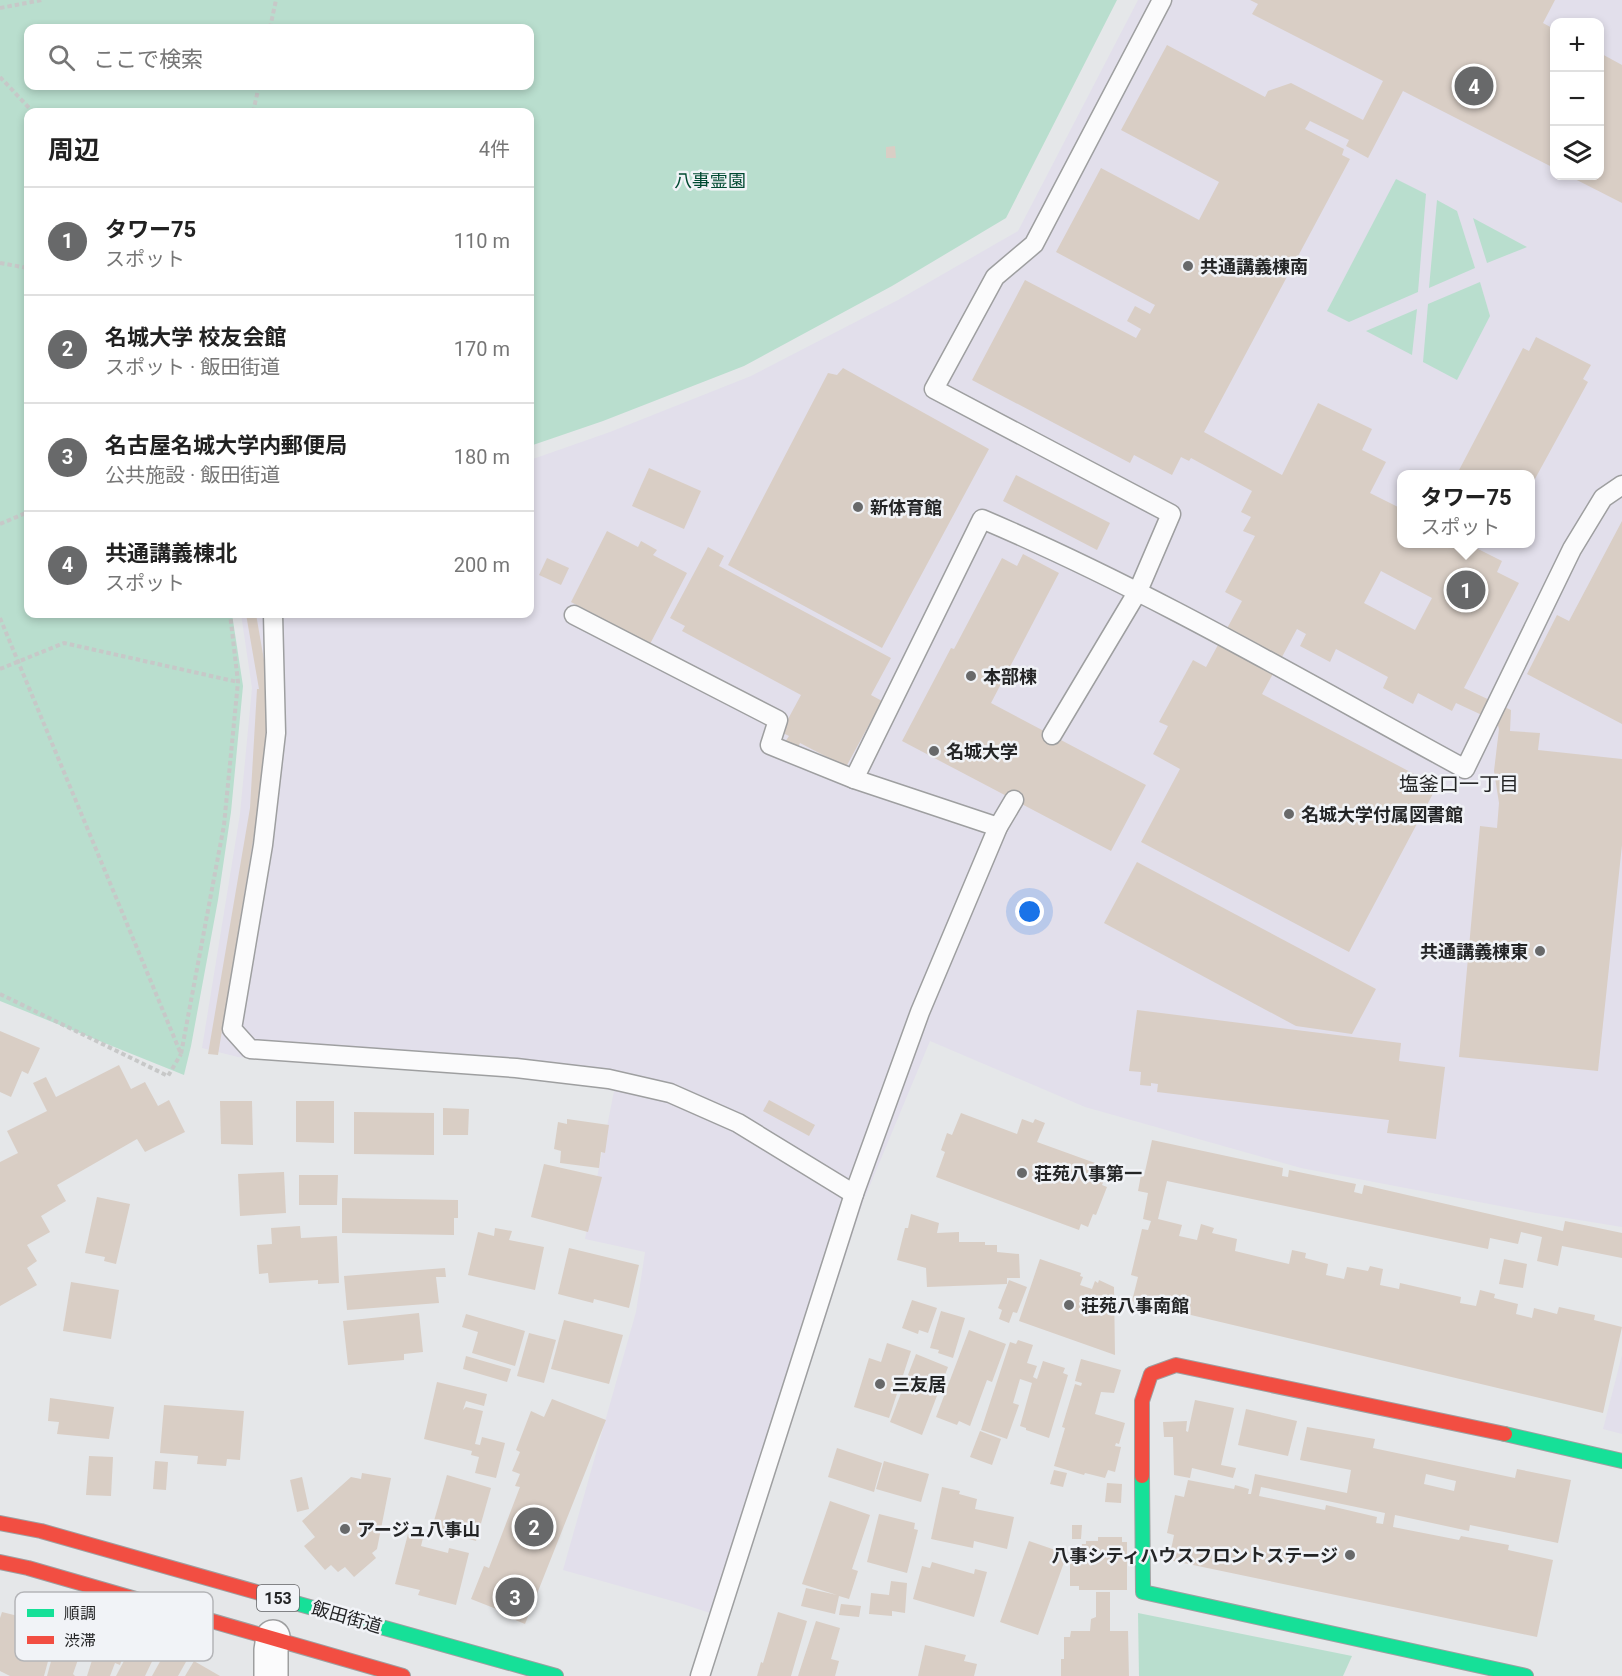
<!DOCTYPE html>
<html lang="ja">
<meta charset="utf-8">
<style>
:root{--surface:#fff;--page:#f6f6f6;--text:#222;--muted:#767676;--line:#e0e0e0;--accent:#68696a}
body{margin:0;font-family:Roboto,"Noto Sans JP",sans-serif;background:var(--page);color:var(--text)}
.controls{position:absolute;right:18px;top:18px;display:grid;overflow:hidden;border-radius:12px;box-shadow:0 3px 9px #0003}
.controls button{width:54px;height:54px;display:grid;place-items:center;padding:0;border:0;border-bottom:2px solid var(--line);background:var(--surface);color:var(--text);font:30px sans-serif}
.you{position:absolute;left:1030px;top:912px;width:21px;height:21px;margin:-15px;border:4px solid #fff;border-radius:50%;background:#1a73e8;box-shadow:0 0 0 9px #1a73e833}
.badge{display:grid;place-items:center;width:39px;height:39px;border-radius:50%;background:var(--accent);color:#fff;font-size:20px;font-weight:700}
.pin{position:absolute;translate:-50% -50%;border:3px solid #fff;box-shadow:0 2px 6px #0006}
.popup{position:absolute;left:1397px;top:470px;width:138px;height:78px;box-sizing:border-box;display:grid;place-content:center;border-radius:12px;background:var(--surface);filter:drop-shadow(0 2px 4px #0005);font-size:20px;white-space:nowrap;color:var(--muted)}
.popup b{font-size:22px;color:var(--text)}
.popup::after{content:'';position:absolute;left:50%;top:100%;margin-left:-12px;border:12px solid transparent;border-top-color:var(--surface)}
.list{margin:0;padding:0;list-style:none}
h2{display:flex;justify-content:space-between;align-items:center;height:78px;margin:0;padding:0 24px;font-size:26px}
h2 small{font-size:20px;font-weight:400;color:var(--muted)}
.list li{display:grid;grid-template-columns:39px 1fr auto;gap:18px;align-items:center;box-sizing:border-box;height:108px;padding:0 24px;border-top:2px solid var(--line)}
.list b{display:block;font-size:22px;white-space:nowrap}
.list p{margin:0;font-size:20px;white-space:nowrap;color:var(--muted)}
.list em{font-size:20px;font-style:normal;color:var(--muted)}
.icon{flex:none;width:33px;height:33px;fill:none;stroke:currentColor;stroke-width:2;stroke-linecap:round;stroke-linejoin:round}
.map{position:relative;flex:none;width:1622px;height:1676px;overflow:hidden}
.search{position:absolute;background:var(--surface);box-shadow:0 3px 9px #0003;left:24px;top:24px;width:510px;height:66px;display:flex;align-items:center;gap:15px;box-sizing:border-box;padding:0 21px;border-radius:12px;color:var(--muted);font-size:22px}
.panel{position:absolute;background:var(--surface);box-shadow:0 3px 9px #0003;left:24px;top:108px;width:510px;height:510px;border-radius:12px}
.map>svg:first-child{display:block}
</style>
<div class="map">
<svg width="1622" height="1676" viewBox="0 0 1622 1676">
<rect width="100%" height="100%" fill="#e5e7e9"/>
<g fill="#e2dfeb" fill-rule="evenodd">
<path d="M1138 0H1622V1227L1536 1213 1301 1168 1085 1107 930 1041 863 1202 728 1619 683 1604 563 1570 636 1312 645 1252 585 1239 614 1091 516 1074 374 1067 238 1057 202 1048 240 814 252 688 241 614H530V460L610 432 751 376 898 300 1018 231ZM1554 22H1600V176H1554ZM1402 474H1530V544H1402Z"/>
<path d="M1622 1355V1434L1603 1429Z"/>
</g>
<g fill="#b9dece" fill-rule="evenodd">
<path d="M0 0H1117L1006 218 892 286 744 366 603 421 530 446V112H28V614H232L243 686 231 812 218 900 191 1046 184 1075 0 1001ZM28 28H530V86H28Z"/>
<path d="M1396 179 1426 194 1418 292 1349 322 1327 311Z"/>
<path d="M1437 200 1457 211 1475 268 1429 288Z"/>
<path d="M1473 218 1527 247 1487 263Z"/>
<path d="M1480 282 1490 316 1457 380 1423 362 1428 304Z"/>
<path d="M1417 309 1412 355 1366 331Z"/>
<path d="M1138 1613 1352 1656 1343 1676H1139Z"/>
</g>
<g fill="#d9cec5" fill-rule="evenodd">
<path d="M1250 0H1555L1543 23 1554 29V168L1403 91 1368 158 1346 146 1349 140 1310 121 1305 129 1344 149 1342 155 1350 159 1204 432 1282 475 1318 403 1372 429 1362 450 1386 462 1370 493 1402 509V544H1468L1502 561 1497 572 1519 583 1464 688 1511 710 1510 731 1540 733 1538 750 1622 759V845L1598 1071 1459 1057 1480 826 1497 828 1499 803 1494 771 1499 729 1497 722 1456 703 1452 711 1418 693 1413 704 1383 688 1388 677 1336 649 1330 662 1300 646 1306 634 1297 629 1262 694 1437 786 1349 952 1141 842 1180 769 1153 754 1168 726 1159 722 1193 660 1206 667 1242 601 1225 592 1255 536 1243 531 1251 517 1241 512 1252 491 1191 458 1189 461 1181 457 1172 475 1134 455 1130 463 972 380 1025 280 1136 338 1141 329 1127 321 1135 306 1150 314 1155 305 1056 252 1101 168 1199 220 1219 182 1121 130 1167 45 1265 97 1268 91 1291 83 1363 120 1383 81 1252 14 1258 4ZM1381 571 1432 598 1415 630 1364 603Z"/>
<path d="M1600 53 1622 65V203L1569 176H1600Z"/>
<path d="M895 146 896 158H886V147Z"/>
<path d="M1536 337 1591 365 1583 379 1588 382 1530 488V474H1457L1523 348 1529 351Z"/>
<path d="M843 368 989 449 882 648 728 565 828 373 837 375Z"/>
<path d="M649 468 701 491 684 529 632 506Z"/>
<path d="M1016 475 1110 523 1097 550 1003 501Z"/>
<path d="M1622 521V724L1527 674 1557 615 1569 621Z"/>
<path d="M607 531 638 547 641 541 657 550 653 555 687 573 650 644 571 602Z"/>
<path d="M708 547 724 556 719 566 891 658 871 695 882 701 846 767 800 743 797 749 785 742 789 736 781 732 801 695 682 631 685 626 670 618Z"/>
<path d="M1023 554 1059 573 991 703 1146 785 1111 851 902 741 951 648 954 649 1002 558 1017 566Z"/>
<path d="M547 558 569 568 561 585 539 575Z"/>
<path d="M246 614H256L269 689 262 786 218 1055 208 1054 250 808 257 689H259Z"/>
<path d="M1137 862 1376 989 1352 1034 1296 1026 1104 923Z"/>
<path d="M1137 1010 1401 1043 1399 1061 1445 1067 1436 1139 1387 1133 1389 1120 1157 1092 1158 1084 1151 1083V1086L1140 1085 1141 1072 1129 1071Z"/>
<path d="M0 1031 40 1048 28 1074 22 1071 11 1097 0 1092Z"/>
<path d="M119 1065 131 1089 145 1082 158 1106 169 1100 185 1132 145 1152 137 1139 57 1185 66 1201 41 1216 50 1232 27 1245 37 1261 27 1268 37 1285 0 1306V1162L18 1153 7 1131 47 1111 33 1083 46 1077 56 1097Z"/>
<path d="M769 1100 815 1125 809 1136 763 1111Z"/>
<path d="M220 1101H252L253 1145 221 1144Z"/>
<path d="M296 1101H334V1143L296 1142Z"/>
<path d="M443 1108 469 1109 468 1135H443Z"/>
<path d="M354 1112 434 1113V1155L354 1154Z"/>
<path d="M961 1113 1017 1134 1022 1119 1033 1123 1035 1119 1045 1123 1037 1142 1109 1168 1102 1185 1107 1187 1096 1215 1093 1214 1088 1227 1081 1224 1079 1230 936 1177 945 1152 941 1150 947 1133 952 1135Z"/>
<path d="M567 1119 609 1125 605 1153 601 1152 599 1168 560 1163 561 1151 554 1149 558 1122 567 1124Z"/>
<path d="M1152 1140 1283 1168 1282 1176 1288 1177 1289 1170 1356 1184 1354 1192 1362 1194 1364 1185 1563 1231 1565 1221 1622 1233V1258L1562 1246 1558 1266 1537 1261 1542 1237 1521 1232 1518 1244 1490 1238 1488 1249 1167 1181 1158 1219 1182 1225 1179 1236 1197 1240 1201 1224 1214 1228 1212 1233 1237 1239 1235 1251 1289 1264 1292 1250 1306 1253 1305 1258 1328 1264 1326 1275 1344 1279 1347 1267 1368 1271 1370 1266 1383 1269 1380 1285 1399 1289 1400 1283 1461 1297 1460 1303 1476 1306 1480 1290 1495 1294 1494 1298 1518 1304 1516 1314 1532 1318 1534 1308 1557 1314 1559 1307 1595 1315 1594 1320 1622 1327 1603 1413 1132 1301 1138 1277 1131 1275 1142 1229 1148 1230 1151 1221 1143 1219 1148 1193 1138 1191 1141 1175 1144 1176Z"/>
<path d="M544 1164 602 1177 588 1232 531 1217Z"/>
<path d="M284 1172 286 1213 240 1216 238 1174Z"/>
<path d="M299 1175H338L337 1205H299Z"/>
<path d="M97 1197 130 1204 116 1264 104 1261 105 1257 85 1253Z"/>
<path d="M342 1198 458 1200V1218H454V1235L342 1233Z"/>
<path d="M911 1214 939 1223 937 1233 959 1232V1242H985V1245H997V1252L1019 1254 1020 1278H1007V1284L927 1287 926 1268 897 1260 905 1228H908Z"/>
<path d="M300 1226 301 1238 337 1236 339 1283 318 1284V1280L269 1283 268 1273 259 1274 257 1245 272 1244 271 1228Z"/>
<path d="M495 1228 512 1231 509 1240 544 1247 535 1290 468 1275 478 1232 494 1236Z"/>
<path d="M569 1248 639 1265 629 1308 594 1299 593 1303 558 1294Z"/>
<path d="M1040 1259 1081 1273 1080 1276 1083 1277 1080 1285 1092 1289 1095 1281 1098 1283 1099 1280 1114 1287 1115 1355 1019 1321Z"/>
<path d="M1504 1259 1527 1264 1523 1288 1499 1284Z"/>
<path d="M445 1268 446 1277H436L439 1303 347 1310 344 1276Z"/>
<path d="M1009 1280 1027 1287 1017 1313 1013 1312 1009 1323 999 1319 1002 1310 998 1308Z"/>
<path d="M71 1282 119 1290 111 1339 63 1331Z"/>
<path d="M912 1300 937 1308 928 1333 919 1330 918 1334 902 1328Z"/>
<path d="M941 1311 965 1318 953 1358 938 1353 939 1350 930 1348Z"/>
<path d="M419 1313 423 1352 404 1354V1360L348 1365 343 1321Z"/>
<path d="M466 1314 525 1331 515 1366 472 1353 478 1332 462 1327Z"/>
<path d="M564 1320 623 1335 609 1384 551 1369Z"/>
<path d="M969 1330 1006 1344 992 1382 987 1380 970 1426 959 1421 957 1425 936 1417Z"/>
<path d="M529 1333 556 1340 544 1383 517 1376Z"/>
<path d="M1018 1340 1033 1345 1027 1363 1037 1366 1033 1377 1037 1379 1043 1361 1065 1368 1063 1373 1068 1375 1049 1438 1026 1430V1428L1020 1426 1032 1383 1020 1379 1013 1403 1019 1405 1007 1439 981 1430 1010 1342 1016 1344Z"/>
<path d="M887 1343 911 1351 889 1418 854 1407 869 1358 881 1362Z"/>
<path d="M916 1354 948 1367 922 1435 890 1422Z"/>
<path d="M466 1356 511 1369 507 1382 463 1369Z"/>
<path d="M1081 1359 1121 1370 1114 1393 1101 1392 1095 1414 1125 1423 1119 1444 1116 1443 1115 1446 1121 1447 1115 1472 1108 1470 1105 1478 1085 1473 1084 1475 1054 1466 1065 1428 1062 1427 1075 1384 1081 1386 1082 1383 1075 1381Z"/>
<path d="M437 1382 487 1394 484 1406 466 1401 463 1410 466 1407 483 1411 475 1444 480 1445 482 1437 505 1443 496 1478 475 1473 479 1457 471 1455 472 1451 424 1439Z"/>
<path d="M50 1398 114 1407 109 1439 57 1434 59 1422 48 1421Z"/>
<path d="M552 1399 606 1420 525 1624 508 1617 509 1614 471 1599 484 1566 489 1568 520 1487 515 1486 520 1474 512 1471 520 1452 516 1450 531 1411 544 1417Z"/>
<path d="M1195 1400 1234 1408 1221 1465 1236 1468 1233 1478 1192 1468 1190 1478 1174 1475 1173 1437H1164L1163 1422 1187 1421 1186 1431 1188 1432Z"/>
<path d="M164 1405 244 1411 240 1460 227 1459 226 1466 197 1464 198 1456 160 1453Z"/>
<path d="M1246 1409 1297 1421 1288 1456 1238 1445Z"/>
<path d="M1307 1427 1375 1439 1373 1448 1515 1478 1517 1469 1571 1480 1558 1543 1470 1525 1469 1531 1395 1515 1393 1527 1459 1540 1461 1536 1509 1545 1508 1550 1553 1560 1537 1637 1169 1560 1174 1535 1167 1533 1175 1495 1184 1497 1188 1480 1234 1489 1235 1485 1249 1489 1248 1494H1251L1255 1474 1347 1493 1351 1470 1300 1460ZM1426 1474 1456 1481 1454 1491 1424 1484ZM1261 1487 1385 1513 1383 1524 1376 1523 1377 1517 1326 1505 1325 1510 1259 1496Z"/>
<path d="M980 1431 1001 1439 992 1465 970 1457Z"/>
<path d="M837 1448 882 1463 874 1492 828 1477Z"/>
<path d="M89 1456 113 1457 111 1496 86 1495Z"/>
<path d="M155 1461 168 1462 166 1490 153 1489Z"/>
<path d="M884 1461 929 1474 921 1502 876 1489Z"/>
<path d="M1054 1470 1067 1473 1063 1487 1050 1484Z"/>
<path d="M362 1473 391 1478 377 1549 372 1553 376 1558 354 1577 345 1567 338 1572 331 1565 325 1570 304 1546 315 1537 302 1521 351 1477 361 1479Z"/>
<path d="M447 1475 491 1488 476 1541 432 1528Z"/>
<path d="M302 1477 309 1509 297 1512 290 1480Z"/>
<path d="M1107 1483 1122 1484 1121 1503 1105 1502Z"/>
<path d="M942 1487 960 1491 959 1494 977 1499 975 1509 1014 1517 1007 1549 974 1541 973 1548 931 1539Z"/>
<path d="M830 1501 870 1515 852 1569 858 1571 849 1599 839 1596 835 1614 801 1606 806 1588 837 1595 802 1584Z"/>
<path d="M879 1514 915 1523 914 1529 918 1530 907 1573 867 1562Z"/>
<path d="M1072 1525H1082L1081 1539H1072Z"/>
<path d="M408 1534 423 1538 421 1546 448 1553 449 1548 469 1553 456 1605 418 1595 420 1590 395 1584Z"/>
<path d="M1098 1537H1122V1542H1127V1590H1079V1586H1070V1558H1077V1549H1082V1544H1086V1541H1098Z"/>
<path d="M1029 1541 1067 1554 1038 1635 1000 1622Z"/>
<path d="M932 1562 974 1574 975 1569 987 1572 974 1617 913 1599 922 1566 930 1568Z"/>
<path d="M891 1581 907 1583 905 1613 892 1611V1616L869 1614 871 1593 889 1595Z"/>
<path d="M1096 1592H1110V1631H1128L1129 1676H1061V1659H1064V1637H1070L1071 1631H1090L1091 1619 1096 1617Z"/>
<path d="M841 1604 861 1606 859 1617 839 1615Z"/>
<path d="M2 1612 22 1617 23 1612 37 1616 35 1622 57 1628 44 1676H10L0 1671V1618Z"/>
<path d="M778 1612 807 1621 791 1676H757L761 1662 763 1663Z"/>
<path d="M816 1621 840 1628 831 1659 839 1661 835 1676H798Z"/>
<path d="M61 1625 89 1631 86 1650 82 1648 73 1674 75 1676H47Z"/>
<path d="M101 1632 128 1640 120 1665 115 1663 110 1676H87Z"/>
<path d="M135 1640 157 1651 145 1676H116Z"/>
<path d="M925 1645 966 1655 964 1661 977 1664 974 1676H918Z"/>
<path d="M167 1649 187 1660 178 1676H152Z"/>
<path d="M194 1661 220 1676H185Z"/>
</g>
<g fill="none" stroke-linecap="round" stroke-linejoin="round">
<defs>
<g id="lane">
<path d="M273 614 276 733 263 845 232 1029 250 1049 516 1068 609 1079 670 1093 738 1123 854 1194"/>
<path d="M574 615 778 720 770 745 854 779 998 827"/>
<path d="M1052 735 1138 591 1171 514 934 389 995 277 1034 244 1162 0"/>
<path d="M854 779 982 519C1149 590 1305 682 1465 769L1572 549 1603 498 1622 485"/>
<path d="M700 1676 854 1194 920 1012 998 827 1014 800"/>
</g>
<path id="street" d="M271 1676V1650L273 1637"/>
<g id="fast">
<path d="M1505 1434 1622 1461"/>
<path d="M1142 1476 1143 1592 1526 1676"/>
<path d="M281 1599 556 1676"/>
</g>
<g id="jam">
<path d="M1142 1476V1401L1151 1374 1176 1365 1505 1434"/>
<path d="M0 1523 41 1531 281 1599"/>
<path d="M0 1562 28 1568 403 1676"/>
</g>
</defs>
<use href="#lane" stroke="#9e9fa0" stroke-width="21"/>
<use href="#street" stroke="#9e9fa0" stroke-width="36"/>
<use href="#fast" stroke="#9e9fa0" stroke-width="16"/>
<use href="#jam" stroke="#9e9fa0" stroke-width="16"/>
<g stroke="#c7c8c8" stroke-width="4" stroke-dasharray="4.5 3" stroke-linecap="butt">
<path d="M0 8 42 0"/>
<path d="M270 28 276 0"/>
<path d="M0 77 33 112"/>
<path d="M253 112 259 86"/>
<path d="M0 263 28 268"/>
<path d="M0 524 28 512"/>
<path d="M0 618 181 1054 224 825 238 682 230 614"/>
<path d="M0 669 64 643 238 682"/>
<path d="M0 994 168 1076 181 1054"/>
</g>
<use href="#lane" stroke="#fbfbfc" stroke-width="18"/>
<use href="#street" stroke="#fbfbfc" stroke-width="33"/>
<use href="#fast" stroke="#16e098" stroke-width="14"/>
<use href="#jam" stroke="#f24e42" stroke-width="14"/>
</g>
<g fill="#68696a" stroke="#f1f3f7" stroke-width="2">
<circle cx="1188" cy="266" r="6"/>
<circle cx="858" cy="507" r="6"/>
<circle cx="971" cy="676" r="6"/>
<circle cx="934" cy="751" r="6"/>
<circle cx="1289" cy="814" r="6"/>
<circle cx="1540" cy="951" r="6"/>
<circle cx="1022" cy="1173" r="6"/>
<circle cx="1069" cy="1305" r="6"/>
<circle cx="880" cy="1384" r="6"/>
<circle cx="345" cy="1529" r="6"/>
<circle cx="1350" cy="1555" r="6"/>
</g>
<g text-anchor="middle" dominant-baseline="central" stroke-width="5" stroke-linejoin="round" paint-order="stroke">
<rect fill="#f1f3f7" stroke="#626365" stroke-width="1.5" x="257" y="1585" width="42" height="26" rx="4.5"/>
<g font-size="16" font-weight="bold" fill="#242526">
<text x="278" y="1598">153</text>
</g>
<g font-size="18" fill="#004931" stroke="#f1f3f7">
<text x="710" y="180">八事霊園</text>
</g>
<g font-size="18" font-weight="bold" fill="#242526" stroke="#f1f3f7" text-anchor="start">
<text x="1200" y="266">共通講義棟南</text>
<text x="870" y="507">新体育館</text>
<text x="983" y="676">本部棟</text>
<text x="946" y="751">名城大学</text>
<text x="1301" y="814">名城大学付属図書館</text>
<text x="1528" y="951" text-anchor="end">共通講義棟東</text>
<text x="1034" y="1173">荘苑八事第一</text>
<text x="1081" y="1305">荘苑八事南館</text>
<text x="892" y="1384">三友居</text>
<text x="357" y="1529">アージュ八事山</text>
<text x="1338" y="1555" text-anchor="end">八事シティハウスフロントステージ</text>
</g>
<g font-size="18" fill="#242526" stroke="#f1f3f7">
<text transform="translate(347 1617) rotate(16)">飯田街道</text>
</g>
<g font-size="20" fill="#242526" stroke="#f1f3f7">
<text x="1459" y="784">塩釜口一丁目</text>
</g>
</g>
<rect x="15" y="1592" width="198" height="69" rx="9" fill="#f1f3f7" stroke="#b4b5b8" stroke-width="1.5"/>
<rect x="27" y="1609" width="27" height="8" fill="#16e098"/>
<rect x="27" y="1636" width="27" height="8" fill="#f24e42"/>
<g font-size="16" fill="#242526">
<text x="64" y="1619">順調</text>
<text x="64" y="1646">渋滞</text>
</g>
</svg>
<div class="controls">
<button>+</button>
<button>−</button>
<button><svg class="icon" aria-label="layers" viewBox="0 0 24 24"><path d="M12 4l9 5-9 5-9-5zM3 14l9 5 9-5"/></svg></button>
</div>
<div class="you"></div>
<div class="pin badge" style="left:1466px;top:590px">1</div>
<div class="popup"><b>タワー75</b>スポット</div>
<div class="pin badge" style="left:534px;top:1527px">2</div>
<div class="pin badge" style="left:515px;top:1597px">3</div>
<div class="pin badge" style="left:1474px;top:86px">4</div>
<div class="search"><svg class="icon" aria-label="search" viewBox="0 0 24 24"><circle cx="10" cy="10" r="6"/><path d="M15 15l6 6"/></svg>ここで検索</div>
<section class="panel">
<h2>周辺<small>4件</small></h2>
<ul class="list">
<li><span class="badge">1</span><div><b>タワー75</b><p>スポット</p></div><em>110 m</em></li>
<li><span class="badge">2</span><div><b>名城大学 校友会館</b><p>スポット · 飯田街道</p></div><em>170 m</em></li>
<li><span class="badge">3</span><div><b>名古屋名城大学内郵便局</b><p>公共施設 · 飯田街道</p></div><em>180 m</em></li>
<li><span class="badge">4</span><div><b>共通講義棟北</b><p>スポット</p></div><em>200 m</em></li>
</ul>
</section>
</div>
